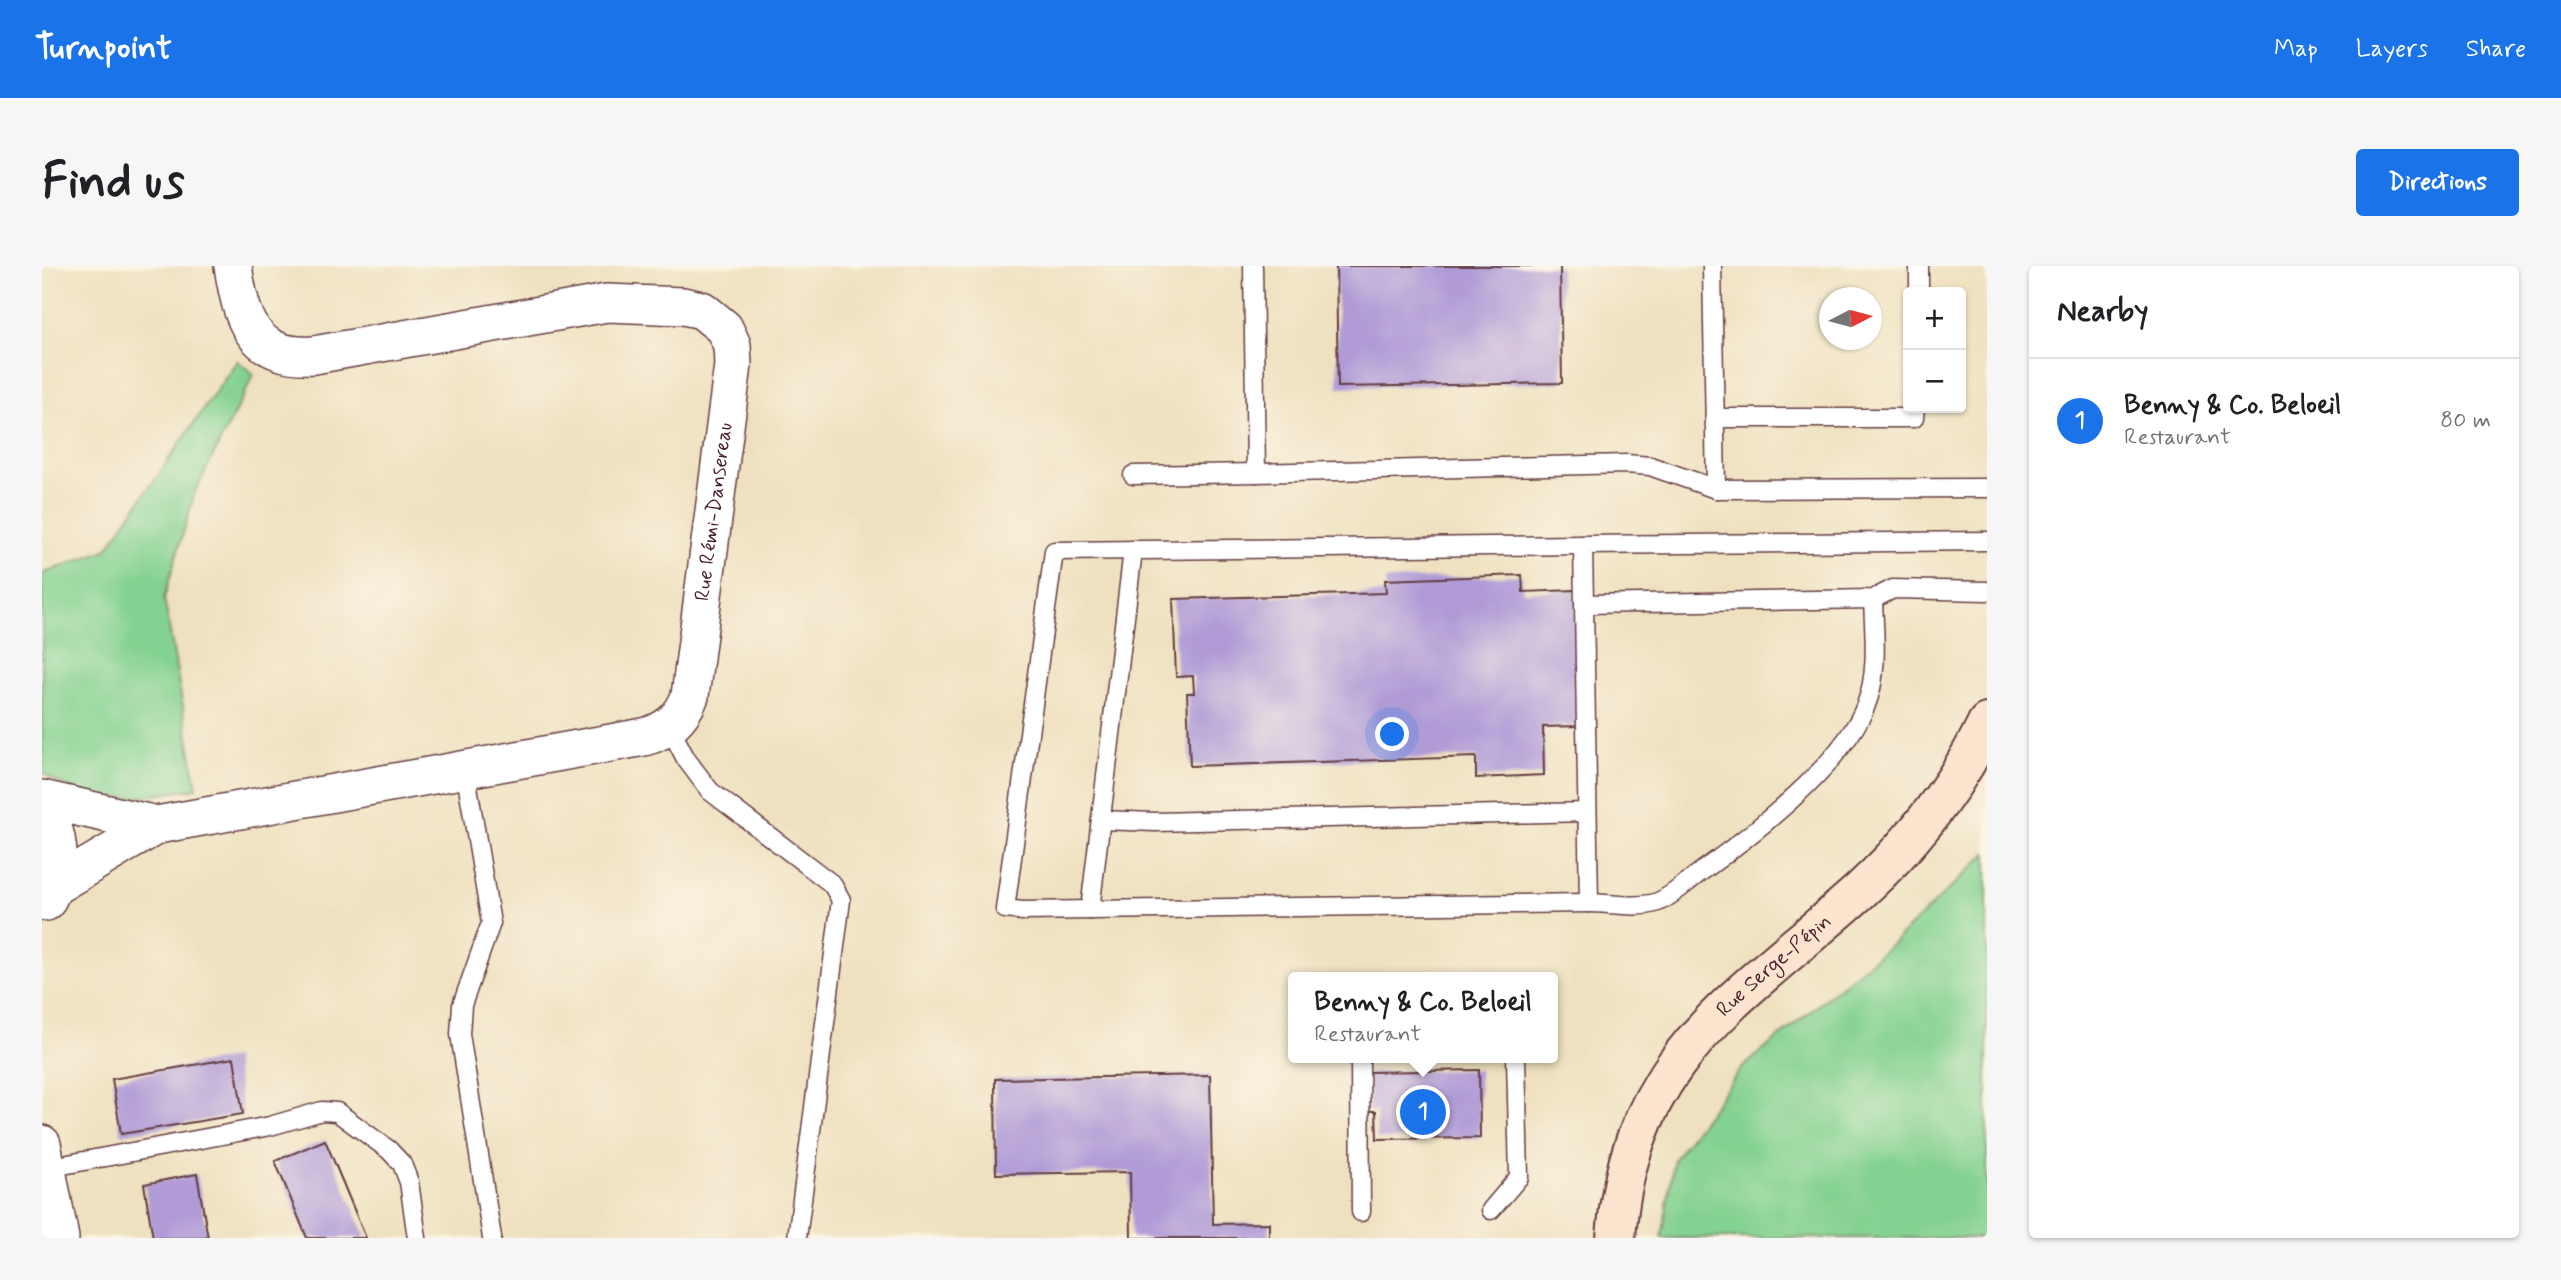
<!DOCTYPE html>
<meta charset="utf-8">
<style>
:root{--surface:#fff;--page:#f6f6f6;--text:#202124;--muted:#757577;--line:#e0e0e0;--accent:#1a73e8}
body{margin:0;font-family:Mynerve,sans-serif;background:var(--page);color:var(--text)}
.controls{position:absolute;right:21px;top:21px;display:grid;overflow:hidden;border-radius:7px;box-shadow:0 2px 5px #0004}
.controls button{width:63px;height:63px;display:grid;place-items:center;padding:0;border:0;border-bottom:2px solid var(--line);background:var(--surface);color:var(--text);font:35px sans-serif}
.compass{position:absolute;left:1777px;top:21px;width:63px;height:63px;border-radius:50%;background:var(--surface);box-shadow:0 2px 5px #0004;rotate:84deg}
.you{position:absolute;left:1351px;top:469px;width:24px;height:24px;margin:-18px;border:5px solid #fff;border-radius:50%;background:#1a73e8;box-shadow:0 0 0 10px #1a73e833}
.badge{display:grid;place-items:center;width:46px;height:46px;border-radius:50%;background:var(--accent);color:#fff;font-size:23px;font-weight:700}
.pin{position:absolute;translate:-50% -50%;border:4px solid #fff;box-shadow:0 2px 7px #0006}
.popup{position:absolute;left:1246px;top:706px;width:270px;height:91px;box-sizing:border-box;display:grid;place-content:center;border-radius:7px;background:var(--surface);filter:drop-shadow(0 2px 5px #0005);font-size:23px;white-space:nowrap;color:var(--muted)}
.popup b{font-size:26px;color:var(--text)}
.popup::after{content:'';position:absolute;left:50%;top:100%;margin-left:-14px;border:14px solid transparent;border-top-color:var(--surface)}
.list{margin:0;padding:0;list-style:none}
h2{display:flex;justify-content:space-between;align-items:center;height:91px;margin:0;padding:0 28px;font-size:30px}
h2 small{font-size:23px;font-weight:400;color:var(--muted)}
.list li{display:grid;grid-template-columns:46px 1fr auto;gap:21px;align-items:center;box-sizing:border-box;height:126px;padding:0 28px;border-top:2px solid var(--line)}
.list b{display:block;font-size:26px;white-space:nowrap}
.list p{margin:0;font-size:23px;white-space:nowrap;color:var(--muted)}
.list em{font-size:23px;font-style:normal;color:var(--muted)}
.map{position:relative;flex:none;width:1945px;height:972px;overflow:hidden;border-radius:7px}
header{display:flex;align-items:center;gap:42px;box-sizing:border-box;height:98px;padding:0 35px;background:var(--accent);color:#fff}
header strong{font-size:33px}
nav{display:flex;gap:38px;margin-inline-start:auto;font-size:24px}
.intro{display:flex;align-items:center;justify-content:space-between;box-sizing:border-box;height:168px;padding:0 42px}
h1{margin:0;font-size:49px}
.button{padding:18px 32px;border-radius:7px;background:var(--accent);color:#fff;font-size:24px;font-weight:700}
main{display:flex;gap:42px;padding:0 42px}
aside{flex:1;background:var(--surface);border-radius:7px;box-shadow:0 2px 5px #0004}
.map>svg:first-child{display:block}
</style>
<header>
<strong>Turnpoint</strong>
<nav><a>Map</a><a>Layers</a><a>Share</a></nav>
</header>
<div class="intro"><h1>Find us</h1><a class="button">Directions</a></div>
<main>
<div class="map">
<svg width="1945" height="972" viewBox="0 0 1945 972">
<rect width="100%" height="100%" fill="#fcf5e5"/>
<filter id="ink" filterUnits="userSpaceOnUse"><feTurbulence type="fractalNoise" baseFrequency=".0143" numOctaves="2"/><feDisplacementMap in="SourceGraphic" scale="14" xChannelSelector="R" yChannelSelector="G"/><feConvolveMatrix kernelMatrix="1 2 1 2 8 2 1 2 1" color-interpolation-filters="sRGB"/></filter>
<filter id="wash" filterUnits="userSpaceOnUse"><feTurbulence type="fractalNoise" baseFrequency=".00686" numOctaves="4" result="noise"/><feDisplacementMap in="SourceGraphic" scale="28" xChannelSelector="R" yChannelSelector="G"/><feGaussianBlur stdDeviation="1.57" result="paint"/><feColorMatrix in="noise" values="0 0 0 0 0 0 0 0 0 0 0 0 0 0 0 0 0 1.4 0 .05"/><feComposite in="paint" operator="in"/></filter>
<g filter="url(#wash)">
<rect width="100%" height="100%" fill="#efe1c0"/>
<g fill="#84d291" stroke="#67785e" stroke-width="2">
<path d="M195 95 212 108 153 226 122 332 155 522C97 532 51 543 0 506V308L64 284Z"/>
<path d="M1945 587V972H1620L1632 893 1700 802 1852 676Z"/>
</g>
<g id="blocks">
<g fill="#b09bd7">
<path d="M1294 0H1518L1520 117 1296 121Z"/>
<path d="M1480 309 1481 326 1533 324 1537 460 1501 461 1502 509 1434 512V491L1148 500 1145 427H1152L1151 410 1134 411 1131 333 1344 327 1343 314Z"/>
<path d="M192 792 201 848 79 868 70 813Z"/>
<path d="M1437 804 1438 872 1335 873 1334 845H1327V806Z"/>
<path d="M1168 809 1171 958 1227 957V972H1089L1088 906 954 908 953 813Z"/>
<path d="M283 874 324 972H265L233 895Z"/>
<path d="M155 908 166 972H111L102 918Z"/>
</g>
</g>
</g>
<g filter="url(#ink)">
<use href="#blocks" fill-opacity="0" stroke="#633c41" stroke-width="2"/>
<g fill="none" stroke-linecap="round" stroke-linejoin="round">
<defs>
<g id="lane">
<path d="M1211 0 1214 207 1585 198 1608 200 1674 223"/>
<path d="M1670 0 1674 223 1945 222"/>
<path d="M1877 0V26"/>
<path d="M1673 152H1872L1873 142"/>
<path d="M1091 209 1214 207"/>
<path d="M1541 279 1012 285 963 643 981 645 1547 637"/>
<path d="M1831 333C1832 368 1837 406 1824 439 1801 499 1711 568 1660 605 1646 615 1632 629 1616 636 1597 643 1567 637 1547 637L1541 279 1945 275"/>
<path d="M1542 338 1831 333 1851 323 1945 325"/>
<path d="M627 460 644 493 668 525 790 618 799 634 755 972"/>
<path d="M423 503 449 657 420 739 418 768 450 972"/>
<path d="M1059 554 1113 556 1545 546"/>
<path d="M1048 644 1091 284"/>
<path d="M1318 792 1319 946"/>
<path d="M5 902 228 860 280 845 295 846 347 884 360 898 367 916 375 972"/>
<path d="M1449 944 1477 911 1474 792"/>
</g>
<g id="street">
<path d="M0 533 115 559"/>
<path d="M0 539C19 568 22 605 4 636"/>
<path id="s1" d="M11 621 115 559 602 471C625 465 640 452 648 430L691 99 690 79 682 62 660 44 641 40 565 37 272 89C209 93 199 51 191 0"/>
<path d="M0 878 18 972"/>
</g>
<g id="secondary">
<path id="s2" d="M1574 972C1587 790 1697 734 1818 625 1869 578 1915 520 1945 457"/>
</g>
</defs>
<use href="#lane" stroke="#633c41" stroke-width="21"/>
<use href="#street" stroke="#633c41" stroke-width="40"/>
<use href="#secondary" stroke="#633c41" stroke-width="42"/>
<use href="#lane" stroke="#fff" stroke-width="18"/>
<use href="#street" stroke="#fff" stroke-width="37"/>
<use href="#secondary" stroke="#fce5cf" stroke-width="38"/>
</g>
</g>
<g text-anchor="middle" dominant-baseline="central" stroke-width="7" stroke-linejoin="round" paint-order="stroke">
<g font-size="21" fill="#4a1f2b" stroke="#fcf5e5">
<text stroke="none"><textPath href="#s1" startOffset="866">Rue Rémi-Dansereau</textPath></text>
<text stroke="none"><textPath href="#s2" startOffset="326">Rue Serge-Pépin</textPath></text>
</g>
</g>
</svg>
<div class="controls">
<button>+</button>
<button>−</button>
</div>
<svg class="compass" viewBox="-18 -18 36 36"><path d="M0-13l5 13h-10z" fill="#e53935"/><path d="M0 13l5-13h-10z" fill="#757577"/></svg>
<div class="you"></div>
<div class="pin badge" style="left:1381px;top:846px">1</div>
<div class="popup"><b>Benny &amp; Co. Beloeil</b>Restaurant</div>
</div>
<aside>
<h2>Nearby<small></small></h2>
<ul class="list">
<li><span class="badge">1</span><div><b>Benny &amp; Co. Beloeil</b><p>Restaurant</p></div><em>80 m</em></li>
</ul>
</aside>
</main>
